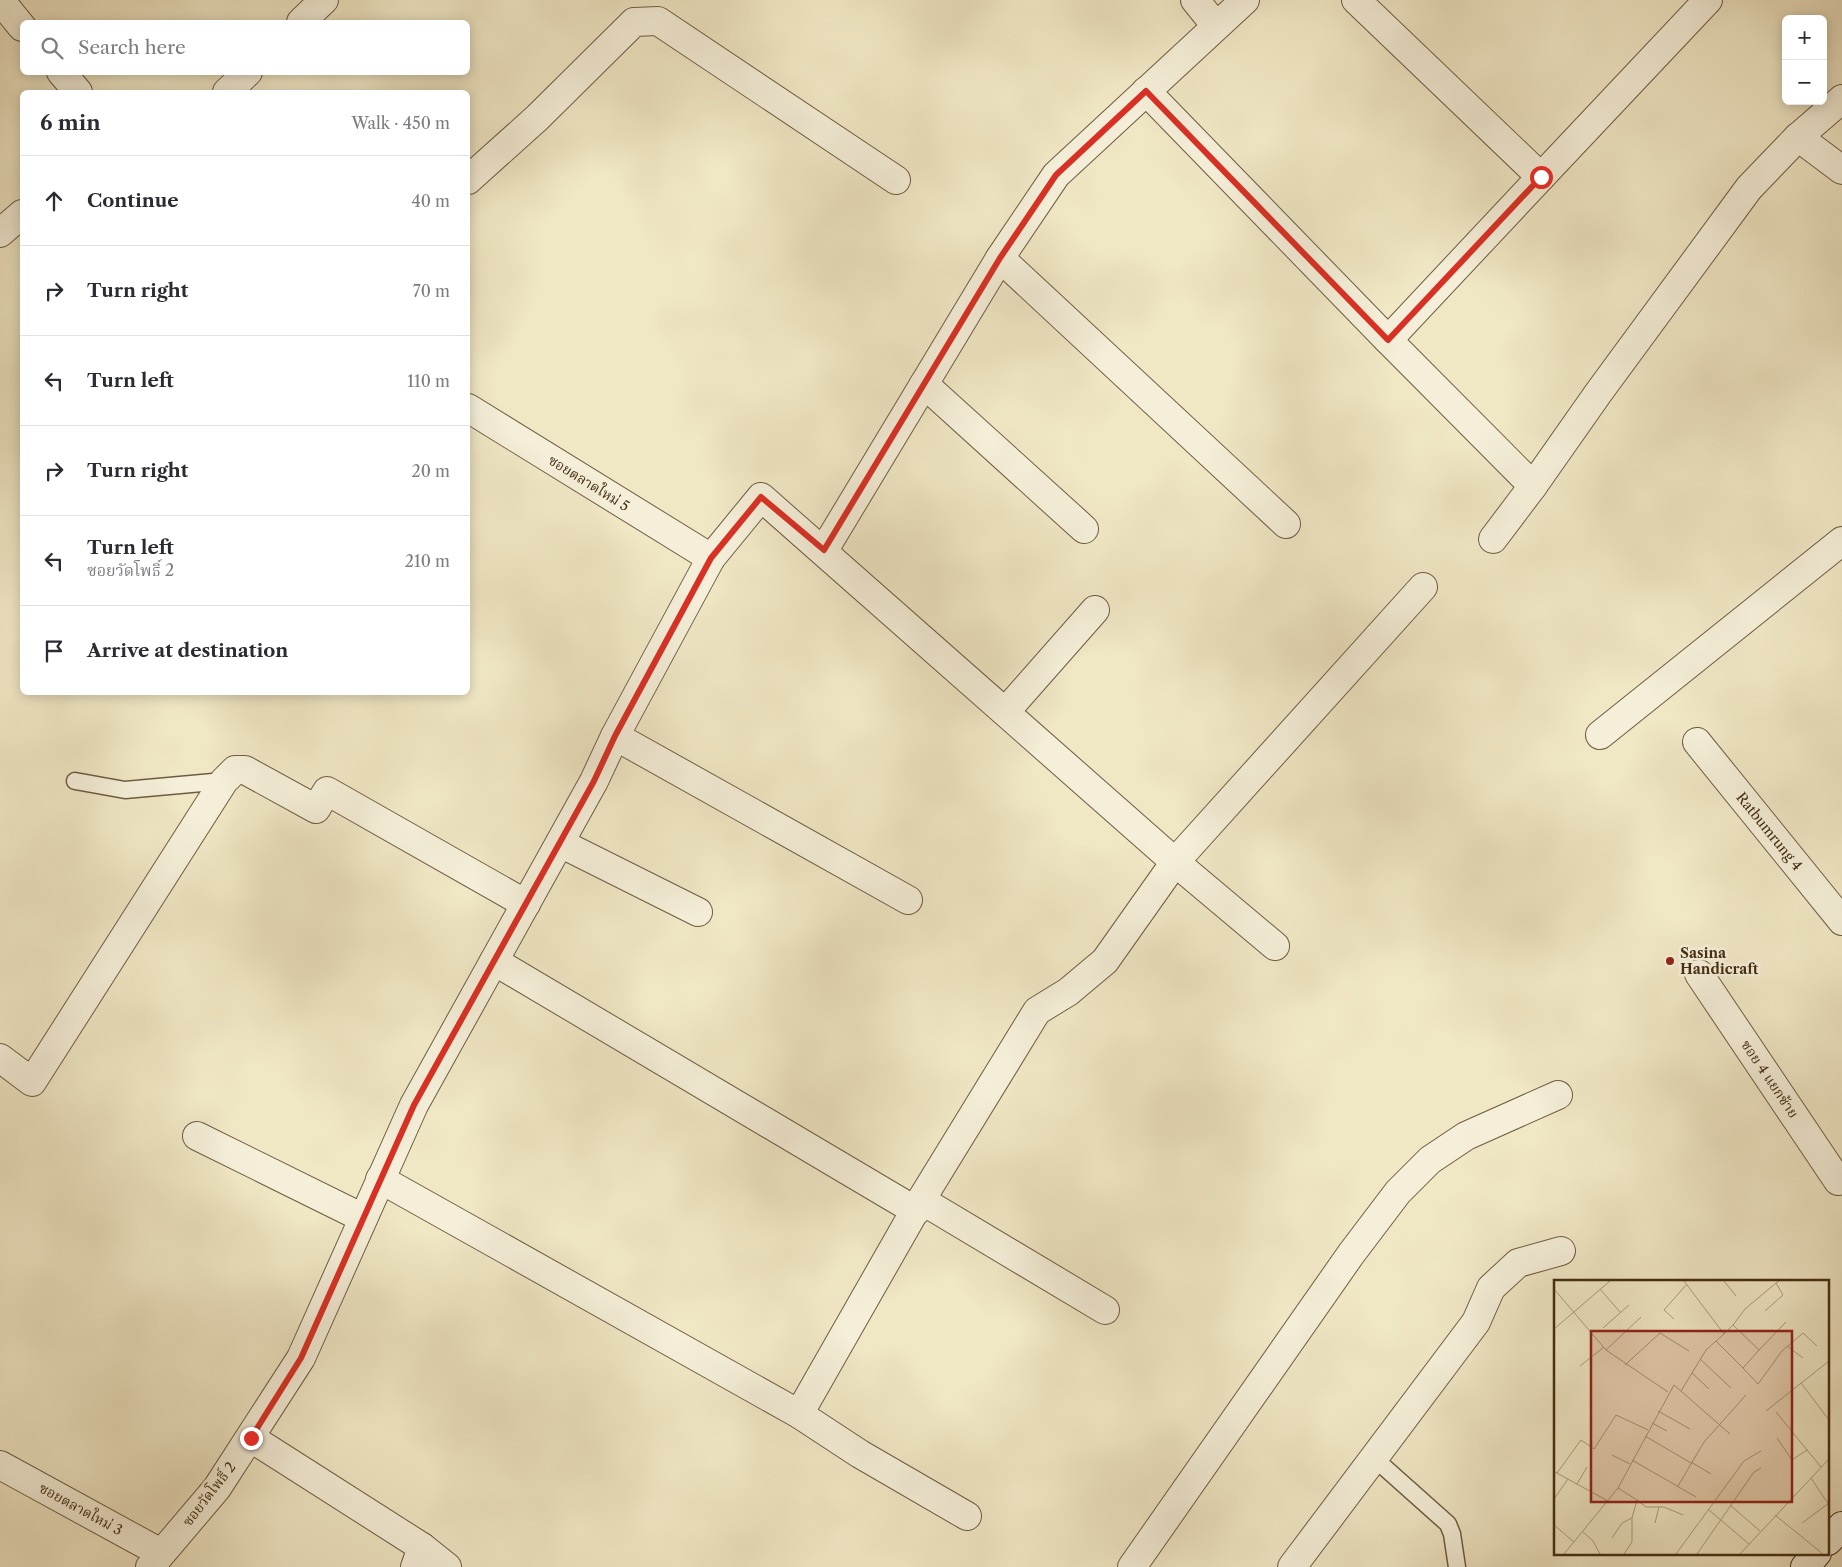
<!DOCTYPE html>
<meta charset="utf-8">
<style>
:root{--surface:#fff;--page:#f7f7f7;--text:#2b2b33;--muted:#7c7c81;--line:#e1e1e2}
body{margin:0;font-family:"Libre Caslon Text","Noto Serif Thai",serif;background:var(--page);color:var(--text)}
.controls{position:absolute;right:15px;top:15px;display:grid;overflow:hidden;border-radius:8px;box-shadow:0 2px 12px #0003}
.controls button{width:45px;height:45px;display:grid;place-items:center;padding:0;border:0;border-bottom:1px solid var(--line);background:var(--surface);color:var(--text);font:25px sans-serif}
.stop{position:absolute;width:15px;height:15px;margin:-11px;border:4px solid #d93025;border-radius:50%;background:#fff}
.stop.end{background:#d93025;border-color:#fff;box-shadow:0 1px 5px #0008}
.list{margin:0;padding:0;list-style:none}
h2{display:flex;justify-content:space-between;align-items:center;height:65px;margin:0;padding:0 20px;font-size:21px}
h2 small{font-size:16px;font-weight:400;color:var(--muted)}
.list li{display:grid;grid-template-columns:32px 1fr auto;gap:15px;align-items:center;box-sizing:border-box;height:90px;padding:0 20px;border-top:1px solid var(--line)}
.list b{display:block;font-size:19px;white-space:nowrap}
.list p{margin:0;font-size:16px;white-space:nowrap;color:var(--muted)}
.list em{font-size:16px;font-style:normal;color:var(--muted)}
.icon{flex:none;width:28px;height:28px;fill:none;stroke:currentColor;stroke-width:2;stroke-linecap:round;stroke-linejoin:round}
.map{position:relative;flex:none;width:1842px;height:1567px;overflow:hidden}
.search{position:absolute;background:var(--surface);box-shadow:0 2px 12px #0003;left:20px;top:20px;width:450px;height:55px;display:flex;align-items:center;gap:12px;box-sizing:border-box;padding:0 18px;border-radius:8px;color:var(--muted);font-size:19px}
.panel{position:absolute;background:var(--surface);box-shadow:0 2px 12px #0003;left:20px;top:90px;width:450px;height:605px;border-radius:8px}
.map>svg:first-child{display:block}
</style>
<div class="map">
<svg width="1842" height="1567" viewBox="0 0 1842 1567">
<rect width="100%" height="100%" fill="#f0e7c5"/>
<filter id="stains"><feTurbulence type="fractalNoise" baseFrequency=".004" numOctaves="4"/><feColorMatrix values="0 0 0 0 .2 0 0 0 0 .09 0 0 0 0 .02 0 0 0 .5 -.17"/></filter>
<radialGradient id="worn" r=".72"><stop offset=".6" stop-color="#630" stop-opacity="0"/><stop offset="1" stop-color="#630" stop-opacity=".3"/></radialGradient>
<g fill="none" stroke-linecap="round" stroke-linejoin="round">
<defs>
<g id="lane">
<path d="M75 781 125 790 224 781"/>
<path d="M1374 1458 1448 1524 1452 1534 1457 1567"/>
</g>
<g id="street">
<path d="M0 0 22 27"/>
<path d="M1195 0 1216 26"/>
<path d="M301 22 324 0"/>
<path d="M61 72 78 92"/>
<path d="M1146 91 1388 340 1541 177 1356 0"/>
<path d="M227 92 248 72"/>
<path d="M1798 137 1842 170"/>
<path d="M1541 177 1708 0"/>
<path d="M468 180 537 118 634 22 658 21 896 180"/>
<path d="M0 233 22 214"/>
<path d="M1000 258 1286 524"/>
<path d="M1388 340 1533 486 1599 392 1749 188 1798 137 1842 99"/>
<path d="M924 384 1084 529"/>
<path d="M468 408 711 558"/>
<path d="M1493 539 1533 486"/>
<path d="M824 550 1000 258 1056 175 1245 0"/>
<path d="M1006 711 1095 610"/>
<path d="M1600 735 1842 541"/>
<path d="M615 736 908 900"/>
<path id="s1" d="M1697 742 1842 921"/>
<path d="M560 843 698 912"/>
<path d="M494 961 916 1211"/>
<path d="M1699 974 1838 1181 1842 1179"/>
<path d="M0 1058 32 1082 224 781 235 770H245L316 809 327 791 526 904"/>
<path d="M197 1136 363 1218"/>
<path d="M380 1179 799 1414 860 1454 967 1516"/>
<path d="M921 1200 1105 1310"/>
<path d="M799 1414 921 1200 1037 1011 1068 992 1105 961 1175 862 1423 587"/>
<path d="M251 1438 422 1547 415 1567"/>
<path d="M0 1465 161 1553"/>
<path d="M422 1547 447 1567"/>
<path d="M150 1567 217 1488 301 1358 414 1105 594 781 615 736 711 558 761 497 1175 862 1275 946"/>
<path d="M1132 1567 1351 1254 1398 1192 1430 1160 1466 1136 1558 1095"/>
<path d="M1292 1567 1476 1322 1491 1288 1518 1263 1561 1251"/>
</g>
<g id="secondary">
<path d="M1828 1541 1842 1526"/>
<path d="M1805 1567 1817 1553"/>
</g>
</defs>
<use href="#lane" stroke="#6f5c40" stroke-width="19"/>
<use href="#street" stroke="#6f5c40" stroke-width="30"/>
<use href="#secondary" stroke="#442d13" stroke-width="30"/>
<use href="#lane" stroke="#f5efd9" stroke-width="16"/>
<use href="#street" stroke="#f5efd9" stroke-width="28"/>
<use href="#secondary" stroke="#f5efd9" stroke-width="28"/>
</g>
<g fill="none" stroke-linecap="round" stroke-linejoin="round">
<path stroke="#d93025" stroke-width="6" d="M251 1438 301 1358 414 1105 594 781 615 736 711 558 761 497 824 550 1000 258 1056 175 1146 91 1388 340 1541 177"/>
</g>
<circle fill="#8f2418" stroke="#f5efd9" stroke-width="2" cx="1670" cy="961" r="5"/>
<g text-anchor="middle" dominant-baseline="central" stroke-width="5" stroke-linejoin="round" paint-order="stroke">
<g font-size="14" fill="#442d13" stroke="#f5efd9">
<text transform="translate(589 483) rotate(32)">ซอยตลาดใหม่ 5</text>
<text stroke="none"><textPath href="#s1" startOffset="115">Ratbumrung 4</textPath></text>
<text transform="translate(1770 1079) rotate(56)">ซอย 4 แยกซ้าย</text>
<text transform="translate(209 1494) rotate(-52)">ซอยวัดโพธิ์ 2</text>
<text transform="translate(81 1509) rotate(29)">ซอยตลาดใหม่ 3</text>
</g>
<g font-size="14" font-weight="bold" fill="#442d13" stroke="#f5efd9" text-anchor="start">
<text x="1680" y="953">Sasina<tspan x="1680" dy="16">Handicraft</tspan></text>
</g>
</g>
<g transform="translate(1554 1280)">
<rect width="275" height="275" fill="#f0e7c5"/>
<path fill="none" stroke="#ab9d7e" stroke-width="1" d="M130 1 170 54M170 1 182 16M0 9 52 70 114 112M46 9 66 32M211 31 229 15 222 3 225 1M120 39 110 30 133 4M179 45 191 29 222 3M49 48 75 25M0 49 56 1M233 66 249 78M52 70 87 37M205 70 232 42M146 79 177 108M71 85 106 53 135 71M26 86 50 67M189 88 204 104 228 71 249 53 263 66M138 93 155 109M247 103 275 140M127 111 152 70 162 61 170 54 179 45 205 70 189 88 162 61M104 131 136 149M212 131 275 81M222 132 267 187M98 143 113 151M91 156 137 183M223 158 238 180 253 170M58 175 76 184M78 180 142 217M137 182 157 194M1 192 54 221M3 193 27 160 40 169 62 135 94 150M257 198 275 225M23 204 33 187M124 206 150 162 192 115M64 208 83 220 78 238V262L70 274M0 219 14 199M83 220 92 227H110L129 235M176 225 206 251M155 230 195 264M221 235 269 274M101 243 105 227M248 243 275 223M0 245 20 262M29 252 39 261 46 274M58 258 68 243 78 238M10 274 64 208 120 105 176 154M122 274 190 181 207 171M143 274 200 192 207 188M186 274 275 179"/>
<path fill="#8f2418" fill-opacity="0.15" stroke="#8f2418" stroke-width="2.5" d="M37 51H238V222H37Z"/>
<rect width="275" height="275" fill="none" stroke="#442d13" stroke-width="2.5"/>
</g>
<rect width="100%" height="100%" filter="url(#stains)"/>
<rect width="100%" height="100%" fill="url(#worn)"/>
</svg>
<div class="controls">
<button>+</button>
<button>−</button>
</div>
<div class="stop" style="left:1541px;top:177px"></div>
<div class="stop end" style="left:251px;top:1438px"></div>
<div class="search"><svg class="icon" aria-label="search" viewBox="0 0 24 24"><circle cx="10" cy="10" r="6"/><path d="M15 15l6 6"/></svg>Search here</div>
<section class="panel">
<h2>6 min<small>Walk · 450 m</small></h2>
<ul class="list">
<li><svg class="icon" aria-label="ahead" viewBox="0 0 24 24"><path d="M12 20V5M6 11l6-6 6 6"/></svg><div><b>Continue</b></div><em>40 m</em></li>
<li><svg class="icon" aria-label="right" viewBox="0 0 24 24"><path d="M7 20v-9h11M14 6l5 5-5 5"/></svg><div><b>Turn right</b></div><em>70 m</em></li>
<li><svg class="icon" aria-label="left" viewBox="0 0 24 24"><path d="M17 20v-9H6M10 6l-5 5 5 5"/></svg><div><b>Turn left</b></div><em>110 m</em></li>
<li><svg class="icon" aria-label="right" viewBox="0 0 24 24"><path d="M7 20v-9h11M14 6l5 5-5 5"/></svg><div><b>Turn right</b></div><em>20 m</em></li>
<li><svg class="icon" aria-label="left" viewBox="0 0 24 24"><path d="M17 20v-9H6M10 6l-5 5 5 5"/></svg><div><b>Turn left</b><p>ซอยวัดโพธิ์ 2</p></div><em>210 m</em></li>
<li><svg class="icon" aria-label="arrive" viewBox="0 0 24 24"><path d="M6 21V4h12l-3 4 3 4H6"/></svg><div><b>Arrive at destination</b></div></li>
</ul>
</section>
</div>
